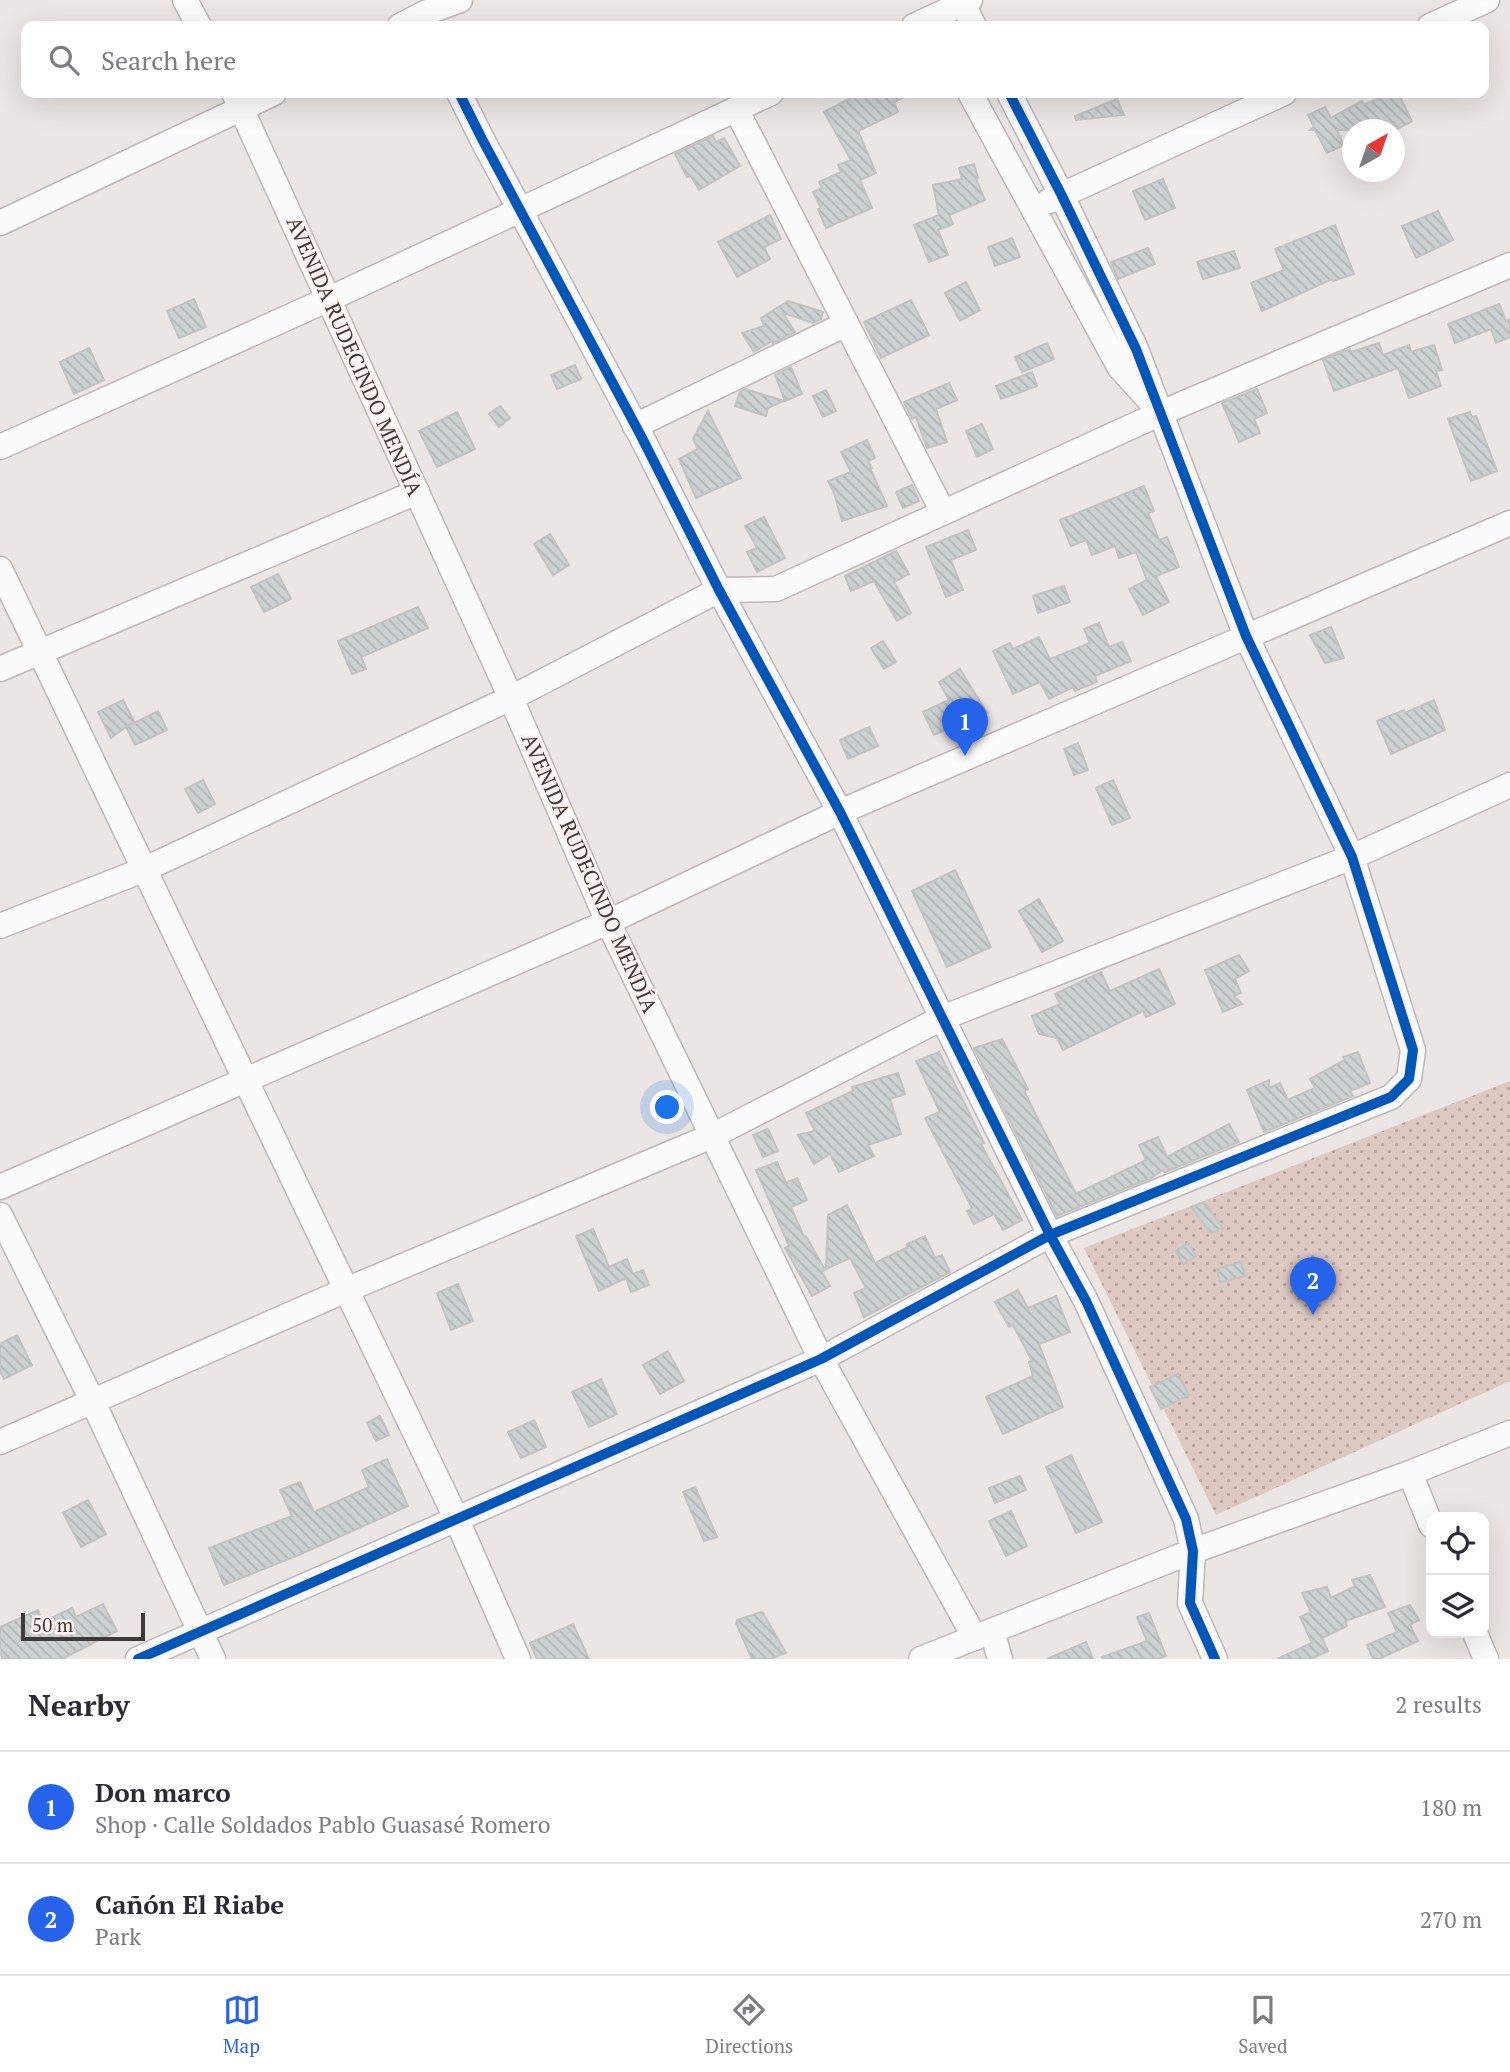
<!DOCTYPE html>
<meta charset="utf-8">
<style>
:root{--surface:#fff;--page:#f7f7f7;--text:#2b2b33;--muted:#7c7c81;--line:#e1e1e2;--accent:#2563eb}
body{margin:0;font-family:"PT Serif",serif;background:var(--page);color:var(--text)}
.controls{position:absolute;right:21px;bottom:21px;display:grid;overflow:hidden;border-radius:14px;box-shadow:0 7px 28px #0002}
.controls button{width:63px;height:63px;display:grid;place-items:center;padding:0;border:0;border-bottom:2px solid var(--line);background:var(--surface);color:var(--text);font:35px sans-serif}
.compass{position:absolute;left:1342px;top:119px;width:63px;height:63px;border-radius:50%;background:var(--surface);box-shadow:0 7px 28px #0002;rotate:40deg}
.scale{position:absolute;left:21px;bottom:18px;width:124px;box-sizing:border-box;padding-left:7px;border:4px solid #3e3a39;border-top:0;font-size:19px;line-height:24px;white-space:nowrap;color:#3e3a39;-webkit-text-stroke:5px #fcf1ee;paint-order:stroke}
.you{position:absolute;left:668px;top:1108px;width:24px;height:24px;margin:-18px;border:5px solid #fff;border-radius:50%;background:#1a73e8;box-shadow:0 0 0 10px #1a73e833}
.badge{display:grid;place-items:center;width:46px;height:46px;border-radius:50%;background:var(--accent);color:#fff;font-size:23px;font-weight:700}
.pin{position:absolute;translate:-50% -58px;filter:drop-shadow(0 2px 4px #0008)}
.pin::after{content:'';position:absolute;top:37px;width:24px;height:21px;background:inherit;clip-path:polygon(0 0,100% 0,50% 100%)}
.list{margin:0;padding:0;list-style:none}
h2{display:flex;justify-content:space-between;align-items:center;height:91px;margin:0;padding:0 28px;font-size:30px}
h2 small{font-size:23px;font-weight:400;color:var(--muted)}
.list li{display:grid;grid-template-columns:46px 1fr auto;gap:21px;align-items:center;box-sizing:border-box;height:112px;padding:0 28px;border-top:2px solid var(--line)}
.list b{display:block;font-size:26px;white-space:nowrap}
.list p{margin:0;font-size:23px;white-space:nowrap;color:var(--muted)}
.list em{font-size:23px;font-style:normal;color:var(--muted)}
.icon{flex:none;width:38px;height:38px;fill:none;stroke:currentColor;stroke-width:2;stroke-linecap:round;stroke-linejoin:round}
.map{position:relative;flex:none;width:1510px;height:1659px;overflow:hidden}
.search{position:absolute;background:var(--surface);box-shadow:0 7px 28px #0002;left:21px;right:21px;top:21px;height:77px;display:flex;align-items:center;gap:18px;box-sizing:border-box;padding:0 24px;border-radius:14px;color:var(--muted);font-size:26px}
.sheet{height:315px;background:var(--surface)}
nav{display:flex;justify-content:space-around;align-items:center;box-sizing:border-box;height:98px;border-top:2px solid var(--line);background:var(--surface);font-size:19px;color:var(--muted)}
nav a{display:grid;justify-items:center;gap:4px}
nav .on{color:var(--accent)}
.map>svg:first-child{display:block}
</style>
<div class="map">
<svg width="1510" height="1659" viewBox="0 0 1510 1659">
<defs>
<pattern id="park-dots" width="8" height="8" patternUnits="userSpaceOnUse" patternTransform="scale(1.75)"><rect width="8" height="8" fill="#ddc8c2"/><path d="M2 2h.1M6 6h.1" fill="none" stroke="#b5a39f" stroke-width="1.8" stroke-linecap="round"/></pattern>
<pattern id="building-back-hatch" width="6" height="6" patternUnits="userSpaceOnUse" patternTransform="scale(1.75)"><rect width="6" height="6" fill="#ccd2d2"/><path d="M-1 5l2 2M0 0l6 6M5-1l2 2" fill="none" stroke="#b0b5b5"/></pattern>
</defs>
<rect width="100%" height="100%" fill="#ebe5e4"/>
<path fill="url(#park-dots)" d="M1510 1081V1381L1216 1515 1084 1248Z"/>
<g fill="url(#building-back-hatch)" stroke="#c3c2c2" stroke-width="2">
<path d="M847 93H913L894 102 898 112 858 131 876 173 860 180 872 208 826 228 818 209 821 208 813 192 822 188 819 182 841 172 838 165 851 160 824 112 851 98Z"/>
<path d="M1390 93H1398L1412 121 1396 130H1337L1344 145 1327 153 1315 130H1310L1314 127 1308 115 1325 107 1331 118 1362 101 1364 105Z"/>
<path d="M1117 99 1124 115 1076 120 1075 116Z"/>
<path d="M713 136 716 142 724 138 740 166 699 190 691 176 687 177 675 154Z"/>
<path d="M974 164 978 178 976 179 985 200 949 215 953 224 938 230 948 255 929 262 914 225 939 215 933 185 962 179 959 168Z"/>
<path d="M1163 179 1175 208 1145 220 1133 191Z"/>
<path d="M1438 211 1453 240 1416 258 1402 226Z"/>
<path d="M770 215 781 239 764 247 770 259 737 277 718 242Z"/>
<path d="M1335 225 1354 274 1333 281 1332 279 1262 311 1251 283 1284 270 1275 249Z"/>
<path d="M1012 238 1020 257 995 266 988 247Z"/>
<path d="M1148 248 1155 264 1118 279 1111 262Z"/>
<path d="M1234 251 1240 268 1203 279 1197 262Z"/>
<path d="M966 282 980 310 960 321 945 293Z"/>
<path d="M194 299 206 327 179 338 167 311Z"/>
<path d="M911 300 929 335 881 358 864 322Z"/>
<path d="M788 301 823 312 821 319 813 323 783 313 795 332 773 343 772 341 754 352 742 333 764 326 761 318Z"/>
<path d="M1499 304 1506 321 1510 319V337L1496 343 1491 329 1455 343 1448 324Z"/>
<path d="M1047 343 1054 359 1022 372 1015 357Z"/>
<path d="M1379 343 1383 355 1409 345 1411 352 1434 345 1442 370 1436 371 1441 386 1409 398 1398 368 1334 391 1323 360 1350 349 1351 352Z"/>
<path d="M89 348 104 380 74 394 60 362Z"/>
<path d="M575 365 581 379 557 389 551 375Z"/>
<path d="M791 367 802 394 785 401 775 375Z"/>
<path d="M1032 372 1037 386 1001 399 996 386Z"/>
<path d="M949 383 957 400 936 409 947 442 927 448 916 417 912 419 904 402Z"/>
<path d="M745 389 784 401 768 408 766 416 735 406 740 392Z"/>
<path d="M1257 389 1267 413 1254 419 1260 433 1239 442 1222 403Z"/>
<path d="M826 390 836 411 823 417 813 396Z"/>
<path d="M500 406 510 418 499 427 489 414Z"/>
<path d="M708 411 741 478 696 498 679 459 698 449 693 439Z"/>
<path d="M457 412 475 449 437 467 419 431Z"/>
<path d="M1470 412 1472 417 1476 416 1497 471 1471 481 1448 419Z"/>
<path d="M982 424 993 449 977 457 966 431Z"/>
<path d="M867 440 875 458 868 461 872 468H870L887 506 842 521 834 493 828 481 851 472 841 452Z"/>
<path d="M912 485 919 501 903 508 896 492Z"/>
<path d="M1144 486 1154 511 1148 513 1159 540 1167 537 1179 567 1156 576 1169 602 1143 615 1129 589 1147 580 1136 552 1119 558 1115 546 1092 555 1086 540 1071 546 1060 520Z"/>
<path d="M764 517 785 558 757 572 747 552 757 548 745 526Z"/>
<path d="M968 530 976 550 951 560 963 590 946 597 926 547Z"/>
<path d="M550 534 569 565 553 575 534 544Z"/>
<path d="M896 551 909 574 894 582 911 613 897 621 874 581 851 591 845 576Z"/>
<path d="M278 574 291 599 264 612 251 587Z"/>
<path d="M1064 586 1070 602 1038 613 1033 596Z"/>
<path d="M418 607 428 628 361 657 366 669 352 674 338 641Z"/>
<path d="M1099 623 1109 647 1122 642 1131 661 1095 676 1097 682 1075 691 1073 687 1049 699 1040 682 1013 694 993 651 1010 643 1013 649 1039 637 1050 659 1090 643 1084 629Z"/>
<path d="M1331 627 1344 658 1325 663 1310 635Z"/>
<path d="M883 641 896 662 884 669 871 648Z"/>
<path d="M960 669 987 713 965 726 963 722 934 735 923 712 949 700 939 682Z"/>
<path d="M123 700 134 721 111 738 98 712Z"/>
<path d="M1434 700 1445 730 1391 754 1377 721 1404 710 1405 713Z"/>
<path d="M158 711 167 730 135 745 126 727Z"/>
<path d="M869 727 878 746 848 759 840 740Z"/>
<path d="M1078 743 1088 770 1074 775 1064 749Z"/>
<path d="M203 780 215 804 198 813 185 789Z"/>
<path d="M1113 780 1130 818 1112 825 1096 788Z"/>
<path d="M955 870 991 947 947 967 912 891Z"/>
<path d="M1039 899 1063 941 1042 952 1019 911Z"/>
<path d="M1239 955 1249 971 1235 979 1241 993 1234 996 1242 1004 1223 1012 1205 970Z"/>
<path d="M1159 969 1175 1004 1146 1017 1143 1011 1063 1050 1057 1038 1039 1034 1032 1016 1060 1004 1055 994 1101 972 1110 991Z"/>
<path d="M1002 1039 1028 1089 1024 1091 1076 1194 1146 1160 1139 1145 1158 1137 1167 1157 1229 1124 1239 1142 1165 1172 1163 1170 1151 1178 1057 1216 974 1048Z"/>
<path d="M939 1052 984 1143 981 1144 1022 1220 1003 1230 994 1214 974 1224 967 1211 972 1208 925 1118 940 1112 916 1061Z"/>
<path d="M1358 1052 1370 1083 1350 1091 1353 1096 1264 1132 1247 1090 1269 1080V1088L1280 1083 1288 1100 1315 1088 1310 1079 1345 1060 1343 1057Z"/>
<path d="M898 1073 905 1094 890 1099 901 1134 868 1145 874 1156 839 1172 830 1154 814 1164 798 1135 815 1131 806 1113 853 1091 852 1087Z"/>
<path d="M768 1129 778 1151 763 1157 753 1135Z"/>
<path d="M777 1162 786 1183 797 1178 807 1200 791 1207 804 1237 806 1236 825 1270 822 1272 830 1286 812 1296 785 1248 789 1246 756 1170Z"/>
<path d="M1204 1202 1223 1228 1211 1233 1191 1207Z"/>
<path d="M847 1205 875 1263 908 1247 907 1244 925 1236 935 1258 942 1255 950 1272 864 1317 854 1293 866 1288 850 1258 826 1269 828 1215Z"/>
<path d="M593 1229 609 1267 627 1259 633 1274 643 1270 649 1285 631 1292 626 1278 599 1291 576 1236Z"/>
<path d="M1188 1243 1196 1256 1183 1264 1176 1251Z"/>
<path d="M1241 1262 1245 1276 1220 1282 1217 1269Z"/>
<path d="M458 1284 473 1321 451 1330 437 1293Z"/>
<path d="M1018 1290 1028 1308 1056 1296 1070 1332 1039 1344 1063 1407 1003 1434 986 1397 1033 1376 1029 1362 1032 1361 1013 1325 1009 1327 995 1302Z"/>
<path d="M17 1335 32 1365 4 1379 0 1371V1344Z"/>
<path d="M668 1351 684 1381 660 1394 643 1365Z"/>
<path d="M1178 1374 1189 1395 1161 1409 1150 1387Z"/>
<path d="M601 1379 617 1414 589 1427 572 1392Z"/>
<path d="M380 1416 389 1435 376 1441 367 1423Z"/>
<path d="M534 1420 546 1447 521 1458 508 1432Z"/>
<path d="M1071 1455 1102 1522 1076 1533 1046 1467Z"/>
<path d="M387 1459 408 1506 301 1554 224 1585 209 1548 292 1516 280 1490 300 1482 314 1512 369 1487 362 1470Z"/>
<path d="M1020 1476 1026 1490 995 1503 989 1488Z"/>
<path d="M695 1487 717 1537 704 1541 683 1492Z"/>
<path d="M88 1500 106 1534 81 1547 63 1513Z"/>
<path d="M1011 1511 1027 1546 1006 1556 989 1521Z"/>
<path d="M1370 1575 1385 1607 1345 1621 1347 1626 1322 1638 1328 1651 1311 1659H1277L1312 1643 1300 1617 1311 1612 1302 1593 1327 1587 1331 1598 1355 1586 1352 1580Z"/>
<path d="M103 1604 117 1631 62 1659H3L0 1651V1627L38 1610 43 1622 72 1608 76 1617Z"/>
<path d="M1410 1605 1419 1620 1410 1625 1418 1641 1379 1659H1373L1367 1645 1397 1632 1388 1613Z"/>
<path d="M761 1612 763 1613 786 1653 770 1659H752L736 1623 737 1620Z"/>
<path d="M1149 1613 1166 1656 1159 1659H1103L1102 1657 1147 1641 1137 1617Z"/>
<path d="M573 1624 589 1659H537L530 1643Z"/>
<path d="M1086 1642 1093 1659H1047Z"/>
</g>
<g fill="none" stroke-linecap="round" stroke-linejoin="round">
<defs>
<g id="minor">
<path d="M185 0 199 26"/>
<path d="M961 0 974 26"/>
<path d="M400 26 425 13 460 0"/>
<path d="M914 26 970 0"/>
<path d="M1430 26 1487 0"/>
<path d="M234 93 511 698 608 922 821 1359 975 1638"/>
<path d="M459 93 482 139 640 434 719 590 840 812 1050 1235 1086 1301 1186 1519 1193 1551 1190 1603 1215 1659"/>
<path d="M970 93 1120 368 1151 402"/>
<path d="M736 109 943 512"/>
<path d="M1049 201 1284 93"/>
<path d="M0 223 274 93"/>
<path d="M635 426 846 324"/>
<path d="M0 447 329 299 771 93"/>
<path d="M0 569 457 1520 518 1659"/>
<path d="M0 669 417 492"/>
<path d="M0 926 143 870 511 698 719 590 776 589 1161 413 1510 265"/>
<path d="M0 1187 608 922 840 812 1510 523"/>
<path d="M0 1215 92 1400 213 1659"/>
<path d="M0 1442 346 1290 714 1135 942 1018 1352 857 1510 785"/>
<path d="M1410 1473 1431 1525"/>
<path d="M992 1631 1000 1659"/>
<path d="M1475 1633 1486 1659"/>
<path d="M138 1659 821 1359 1050 1235 1391 1097 1409 1079 1413 1050 1352 857 1246 636 1136 349 1061 194 1009 93"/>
<path d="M921 1659 1193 1551 1410 1473 1510 1433"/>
</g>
</defs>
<use href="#minor" stroke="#bdb8b7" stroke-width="27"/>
<use href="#minor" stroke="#fcfbfb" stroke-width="24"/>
<defs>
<g id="cycleway">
<path d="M459 93 482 139 640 434 719 590 840 812 1050 1235 1086 1301 1186 1519 1193 1551 1190 1603 1215 1659"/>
<path d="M138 1659 821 1359 1050 1235 1391 1097 1409 1079 1413 1050 1352 857 1246 636 1136 349 1061 194 1009 93"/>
</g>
</defs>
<use href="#cycleway" stroke="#fcf1ee" stroke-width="15"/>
<use href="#cycleway" stroke="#0057b8" stroke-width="10"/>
</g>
<g text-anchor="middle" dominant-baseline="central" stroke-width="5" stroke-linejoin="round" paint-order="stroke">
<g font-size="21" fill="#3e3a39" stroke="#fcf1ee">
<text transform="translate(355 356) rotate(66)">AVENIDA RUDECINDO MENDÍA</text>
<text transform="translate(590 873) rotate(66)">AVENIDA RUDECINDO MENDÍA</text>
</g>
</g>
</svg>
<div class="controls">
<button><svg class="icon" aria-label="locate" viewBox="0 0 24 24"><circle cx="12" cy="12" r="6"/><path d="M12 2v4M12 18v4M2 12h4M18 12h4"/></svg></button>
<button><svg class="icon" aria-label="layers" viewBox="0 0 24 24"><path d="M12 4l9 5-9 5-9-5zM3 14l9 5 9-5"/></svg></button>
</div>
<svg class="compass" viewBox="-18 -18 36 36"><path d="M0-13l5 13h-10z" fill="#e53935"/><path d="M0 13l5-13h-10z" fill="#7c7c81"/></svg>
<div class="scale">50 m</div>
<div class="you"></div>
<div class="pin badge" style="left:965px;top:756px">1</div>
<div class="pin badge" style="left:1313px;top:1315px">2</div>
<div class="search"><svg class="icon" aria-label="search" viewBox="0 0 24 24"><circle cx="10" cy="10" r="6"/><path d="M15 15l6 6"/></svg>Search here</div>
</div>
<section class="sheet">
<h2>Nearby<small>2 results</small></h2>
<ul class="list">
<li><span class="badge">1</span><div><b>Don marco</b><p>Shop · Calle Soldados Pablo Guasasé Romero</p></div><em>180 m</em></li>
<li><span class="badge">2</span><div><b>Cañón El Riabe</b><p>Park</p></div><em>270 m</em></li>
</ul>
</section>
<nav>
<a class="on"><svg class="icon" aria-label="map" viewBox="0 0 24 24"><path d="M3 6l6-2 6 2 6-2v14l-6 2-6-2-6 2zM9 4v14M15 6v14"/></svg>Map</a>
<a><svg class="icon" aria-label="directions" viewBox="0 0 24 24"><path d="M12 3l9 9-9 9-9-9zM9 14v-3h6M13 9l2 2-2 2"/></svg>Directions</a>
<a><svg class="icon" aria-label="saved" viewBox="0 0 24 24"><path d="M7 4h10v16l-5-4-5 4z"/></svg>Saved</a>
</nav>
